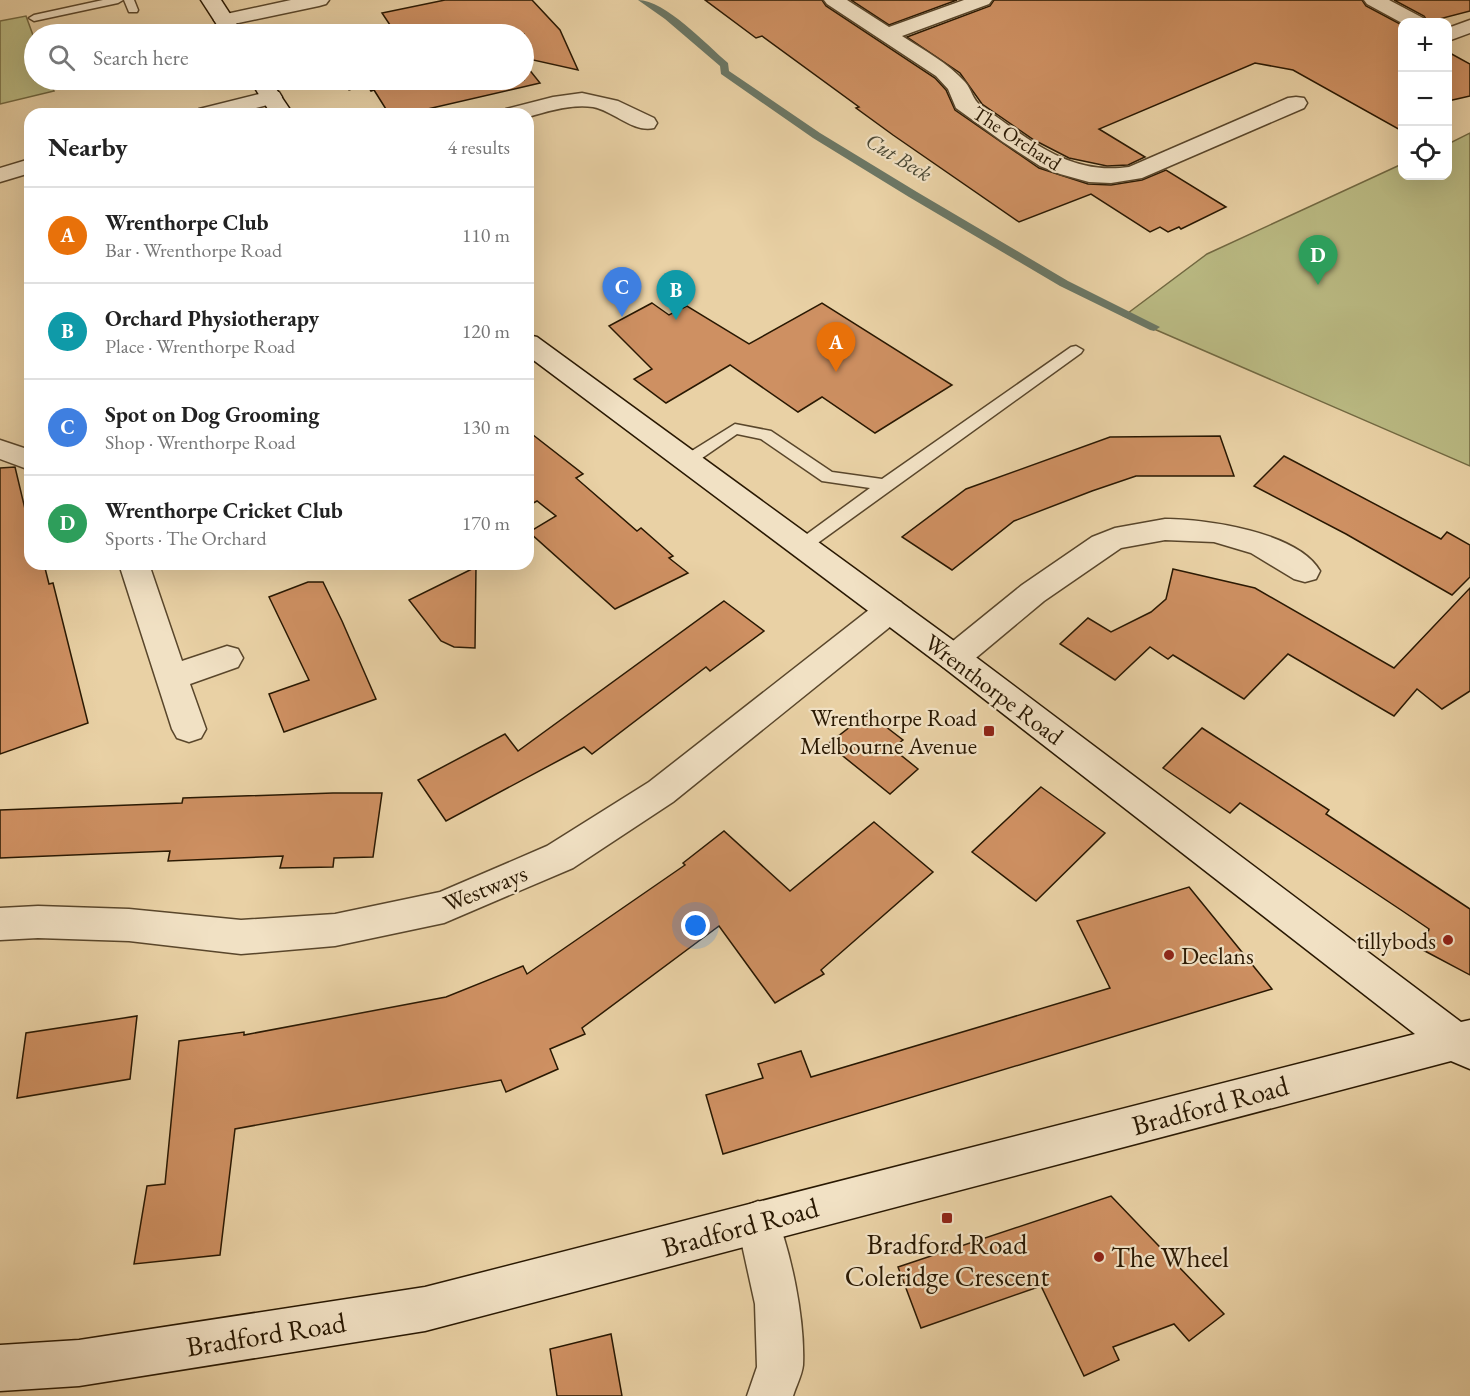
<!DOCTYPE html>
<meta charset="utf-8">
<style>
:root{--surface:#fff;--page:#f2f2f2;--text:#222;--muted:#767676;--line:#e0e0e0;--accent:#8f2418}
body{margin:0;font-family:"EB Garamond",serif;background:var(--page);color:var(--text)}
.controls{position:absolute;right:18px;top:18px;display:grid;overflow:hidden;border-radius:12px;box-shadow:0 6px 24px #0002}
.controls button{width:54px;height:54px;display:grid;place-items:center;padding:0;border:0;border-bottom:2px solid var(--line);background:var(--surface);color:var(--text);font:30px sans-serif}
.you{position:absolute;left:696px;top:926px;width:21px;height:21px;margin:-15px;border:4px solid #fff;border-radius:50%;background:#1a73e8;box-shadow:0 0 0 9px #1a73e833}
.badge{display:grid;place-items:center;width:39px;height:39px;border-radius:50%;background:var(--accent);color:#fff;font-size:20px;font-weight:700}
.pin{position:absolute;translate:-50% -50px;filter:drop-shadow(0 2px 3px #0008)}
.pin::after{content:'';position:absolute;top:32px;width:21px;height:18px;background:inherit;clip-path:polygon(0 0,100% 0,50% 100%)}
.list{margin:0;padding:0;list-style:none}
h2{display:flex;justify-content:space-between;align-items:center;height:78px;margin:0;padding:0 24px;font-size:26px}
h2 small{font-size:20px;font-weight:400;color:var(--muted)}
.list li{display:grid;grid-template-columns:39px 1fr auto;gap:18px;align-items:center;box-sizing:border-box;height:96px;padding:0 24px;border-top:2px solid var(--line)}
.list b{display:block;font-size:22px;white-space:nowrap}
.list p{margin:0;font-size:20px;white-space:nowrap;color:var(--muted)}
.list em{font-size:20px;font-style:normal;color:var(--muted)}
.icon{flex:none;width:33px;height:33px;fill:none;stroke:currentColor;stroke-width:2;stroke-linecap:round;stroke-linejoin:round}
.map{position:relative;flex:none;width:1470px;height:1396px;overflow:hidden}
.search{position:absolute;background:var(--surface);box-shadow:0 6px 24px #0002;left:24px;top:24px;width:510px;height:66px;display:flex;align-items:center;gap:15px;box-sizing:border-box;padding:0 21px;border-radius:33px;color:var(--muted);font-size:22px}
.panel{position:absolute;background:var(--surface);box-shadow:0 6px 24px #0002;left:24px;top:108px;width:510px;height:462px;border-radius:18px}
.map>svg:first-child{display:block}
</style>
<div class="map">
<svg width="1470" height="1396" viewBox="0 0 1470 1396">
<rect width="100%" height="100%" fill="#e9d1a5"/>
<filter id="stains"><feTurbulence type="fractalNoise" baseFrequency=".00333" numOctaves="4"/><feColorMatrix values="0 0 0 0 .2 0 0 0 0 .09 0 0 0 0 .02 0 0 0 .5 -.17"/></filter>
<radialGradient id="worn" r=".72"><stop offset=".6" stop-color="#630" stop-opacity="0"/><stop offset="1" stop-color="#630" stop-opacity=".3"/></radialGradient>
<g fill="#baba83" stroke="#726942" stroke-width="1.5">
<path d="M26 16 34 38V80H49L54 91 0 104V21Z"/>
<path d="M1470 133V466L1124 316 1207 254 1402 164V176H1448V144Z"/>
</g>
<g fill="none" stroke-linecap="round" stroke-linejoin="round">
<path fill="#6b7765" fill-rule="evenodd" d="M638 0C665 0 707 45 728 63L729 71 820 133 917 192 1068 281 1160 327 1154 331 1150 330 1060 286 909 197 813 138 721 74 720 66 665 19Z"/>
</g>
<g fill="#ce9062" stroke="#291802" stroke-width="1.5">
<path d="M445 0H532L560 30 578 70 524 58V34H324L330 25 392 28 382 13Z"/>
<path d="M705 0H822L826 6 935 78 946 90 955 110 1039 168 1088 184 1111 185 1142 180 1166 170 1226 207 1181 229 1179 227 1168 232 1160 227 1150 232 1091 194 1019 222 893 135 856 108 859 107 762 36 756 38Z"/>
<path d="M851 0H957L889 25Z"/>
<path d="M994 0H1362L1366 6 1402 25V131L1293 70 1255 63 1099 129 1145 157 1128 165 1107 166 1069 158 1034 140 982 104 960 73 907 37 990 6Z"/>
<path d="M1394 0H1470V11L1428 22 1424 16Z"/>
<path d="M1448 52 1470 64V96L1448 101Z"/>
<path d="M524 63 540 83 406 114H389L374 90 371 91 367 85 349 90 342 80H524Z"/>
<path d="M652 303 669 315 687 306 749 344 822 303 952 385 875 433 822 397 798 412 730 365 666 403 634 379 652 369 609 326Z"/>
<path d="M528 431 583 474 576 478 637 531 641 528 673 556 669 558 688 573 615 609 529 532 556 516 537 501 528 506Z"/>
<path d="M1220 436 1234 476H1136L1092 491 1014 521 952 570 902 537 966 489 1110 437Z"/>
<path d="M1284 456 1441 539 1447 532 1470 545V577L1452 595 1346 534 1254 486Z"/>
<path d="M15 467 30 530V564H44L49 584 53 583 88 723 0 754V468Z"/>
<path d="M476 567 475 648 454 647 441 641 409 600Z"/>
<path d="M1173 569 1255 588 1394 668 1470 588V691L1442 709 1417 689 1394 716 1288 654 1244 699 1173 655 1168 659 1150 647 1115 680 1060 644 1088 618 1111 632 1151 612 1166 599Z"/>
<path d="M308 582H323L342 621 376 699 284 732 269 694 309 680 269 597Z"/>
<path d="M724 601 764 631 710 671 706 667 592 754 584 747 446 821 418 780 505 734 518 751Z"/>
<path d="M868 713 903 740 892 748 918 769 890 794 828 744Z"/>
<path d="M1202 728 1329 810 1326 814 1470 909V975L1423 950 1429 929 1401 910 1240 803 1230 813 1163 768Z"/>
<path d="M1041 787 1105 833 1036 901 972 852Z"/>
<path d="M333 793H382L373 857 334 858 333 867 280 868 283 856 168 861 170 851 0 858V810L182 803 183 798Z"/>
<path d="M874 822 933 872 821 970 824 974 775 1003 719 926 582 1028 585 1034 550 1049 558 1069 506 1092 501 1080 235 1129 220 1255 134 1264 147 1186 165 1184 179 1041 244 1032V1035L446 997 523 966 527 974 685 865 683 863 724 831 790 891Z"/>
<path d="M1189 887 1272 989 723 1154 706 1095 763 1078 758 1064 801 1051 811 1077 1110 988 1077 921Z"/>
<path d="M137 1016 130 1079 17 1098 26 1033Z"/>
<path d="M1111 1196 1224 1314 1189 1341 1174 1324 1113 1347 1119 1360 1084 1376 1041 1286 921 1328 898 1267Z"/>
<path d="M611 1334 622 1396H557L550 1349Z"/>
</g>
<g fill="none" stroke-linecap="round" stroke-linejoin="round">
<defs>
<g id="lane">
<path d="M103 0H123L118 3 34 21 29 18 34 15Z"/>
<path d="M124 0H134L138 10 137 12H129Z"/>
<path d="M1076 346 1083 350 1081 353 808 550H796L794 546 796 542 870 488 822 481 761 439 737 434 692 465H682L679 461 682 457 735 424 771 431 832 472 882 479 1071 347Z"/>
</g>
<g id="street">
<path d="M291 0H329L326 4 319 6 224 26 217 24 214 20 217 16Z"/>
<path d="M824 0H847L889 27 964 0H992L989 4 902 36C924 50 948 63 965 82 972 90 972 99 981 106 1028 138 1068 176 1129 167L1288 98 1296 97 1304 98 1307 103 1304 108 1142 178 1111 183 1089 182 1060 174 1040 166 1003 142 956 108 948 89 936 76 827 4Z"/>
<path d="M1364 0H1389L1423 18 1426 22 1402 23 1367 4Z"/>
<path d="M1470 20V33L1448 41V28Z"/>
<path d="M271 91 279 92 282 97 279 102 232 114H196L199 109Z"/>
<path d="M582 93 618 101 654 118 657 123 654 128C633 133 614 111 593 107 571 104 549 111 528 117V114H503L506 109 553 97Z"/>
<path d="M30 159V173L0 182V168Z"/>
<path d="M0 440 30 450V470L0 459Z"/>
<path d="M1165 519C1206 519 1298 532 1320 571L1316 579 1305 582 1294 579 1251 553 1214 542 1165 540 1121 548 1044 601 965 667 954 670 943 667 938 658 943 649 1022 585 1092 537 1115 528Z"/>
<path d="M119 564H149L182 661 227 646 238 649 243 658 238 667 190 684 206 729 201 738 189 742 177 738 172 729Z"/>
<path d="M890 598 901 602 906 610 901 618 673 802 573 868 444 923 335 946 241 954 129 941 38 938 0 940V908L38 906 129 909 241 920 335 914 440 892 547 846 649 782 879 602Z"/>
<path d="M758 1201 773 1207C791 1250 805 1319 803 1365 802 1375 796 1386 793 1396H747L757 1367 755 1304 737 1222 743 1207Z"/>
</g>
<g id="secondary">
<path d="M201 0H221L243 34H223Z"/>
<path d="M250 80H270L293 114H271Z"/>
<path d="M528 335 537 337 965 649 1461 1022 1470 1020V1069L1451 1061 425 1331 79 1386 0 1391V1345L79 1340 425 1287 1415 1034 943 667 528 356Z"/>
</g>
</defs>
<use href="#lane" stroke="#59462b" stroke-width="3"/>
<use href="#street" stroke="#59462b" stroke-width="3"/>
<use href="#secondary" stroke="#291802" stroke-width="3"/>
<use href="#lane" fill="#f1e1c4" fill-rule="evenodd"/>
<use href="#street" fill="#f1e1c4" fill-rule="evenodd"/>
<use href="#secondary" fill="#f1e1c4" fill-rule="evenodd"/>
</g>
<g fill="#8f2418" stroke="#f1e1c4" stroke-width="2">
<rect x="983" y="725" width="12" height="12" rx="3"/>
<circle cx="1448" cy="940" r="6"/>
<circle cx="1169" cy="955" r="6"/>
<rect x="941" y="1212" width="12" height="12" rx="3"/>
<circle cx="1099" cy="1257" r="6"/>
</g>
<g text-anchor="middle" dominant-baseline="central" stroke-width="4.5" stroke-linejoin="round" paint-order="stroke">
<g font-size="20" fill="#291802" stroke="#f1e1c4">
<text transform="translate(1017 138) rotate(33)">The Orchard</text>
</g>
<g font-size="22" font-style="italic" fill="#4a4834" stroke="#f1e1c4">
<text transform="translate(899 157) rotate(31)">Cut Beck</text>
</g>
<g font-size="24" fill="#291802" stroke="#f1e1c4">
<text transform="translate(994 689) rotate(37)">Wrenthorpe Road</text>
<text transform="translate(485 888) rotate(-22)">Westways</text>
</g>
<g font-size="24" fill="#291802" stroke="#f1e1c4" text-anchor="end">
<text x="977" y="717">Wrenthorpe Road<tspan x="977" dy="28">Melbourne Avenue</tspan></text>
<text x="1436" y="940">tillybods</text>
<text x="1181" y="955" text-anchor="start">Declans</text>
</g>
<g font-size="28" fill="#291802" stroke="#f1e1c4">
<text transform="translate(1210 1105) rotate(-15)">Bradford Road</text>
<text transform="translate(740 1227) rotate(-15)">Bradford Road</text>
<text transform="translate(266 1334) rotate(-9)">Bradford Road</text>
</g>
<g font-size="28" fill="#291802" stroke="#f1e1c4">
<text x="947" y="1244">Bradford Road<tspan x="947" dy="32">Coleridge Crescent</tspan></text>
<text x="1111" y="1257" text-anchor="start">The Wheel</text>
</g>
</g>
<rect width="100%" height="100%" filter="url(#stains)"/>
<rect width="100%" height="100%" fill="url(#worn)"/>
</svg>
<div class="controls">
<button>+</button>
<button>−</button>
<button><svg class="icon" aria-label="locate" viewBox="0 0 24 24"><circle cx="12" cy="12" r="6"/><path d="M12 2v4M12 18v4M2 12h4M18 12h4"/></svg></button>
</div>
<div class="you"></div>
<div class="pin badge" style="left:836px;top:372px;background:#e8710a">A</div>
<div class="pin badge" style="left:676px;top:320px;background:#0f9aa8">B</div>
<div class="pin badge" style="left:622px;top:317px;background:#3f7fe0">C</div>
<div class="pin badge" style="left:1318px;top:285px;background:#2e9e5b">D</div>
<div class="search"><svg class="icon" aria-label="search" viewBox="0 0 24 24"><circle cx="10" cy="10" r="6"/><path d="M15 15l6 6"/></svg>Search here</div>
<section class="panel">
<h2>Nearby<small>4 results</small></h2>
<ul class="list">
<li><span class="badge" style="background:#e8710a">A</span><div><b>Wrenthorpe Club</b><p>Bar · Wrenthorpe Road</p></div><em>110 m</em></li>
<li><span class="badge" style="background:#0f9aa8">B</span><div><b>Orchard Physiotherapy</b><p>Place · Wrenthorpe Road</p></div><em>120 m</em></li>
<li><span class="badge" style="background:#3f7fe0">C</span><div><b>Spot on Dog Grooming</b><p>Shop · Wrenthorpe Road</p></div><em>130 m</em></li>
<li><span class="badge" style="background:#2e9e5b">D</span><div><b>Wrenthorpe Cricket Club</b><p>Sports · The Orchard</p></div><em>170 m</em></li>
</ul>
</section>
</div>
